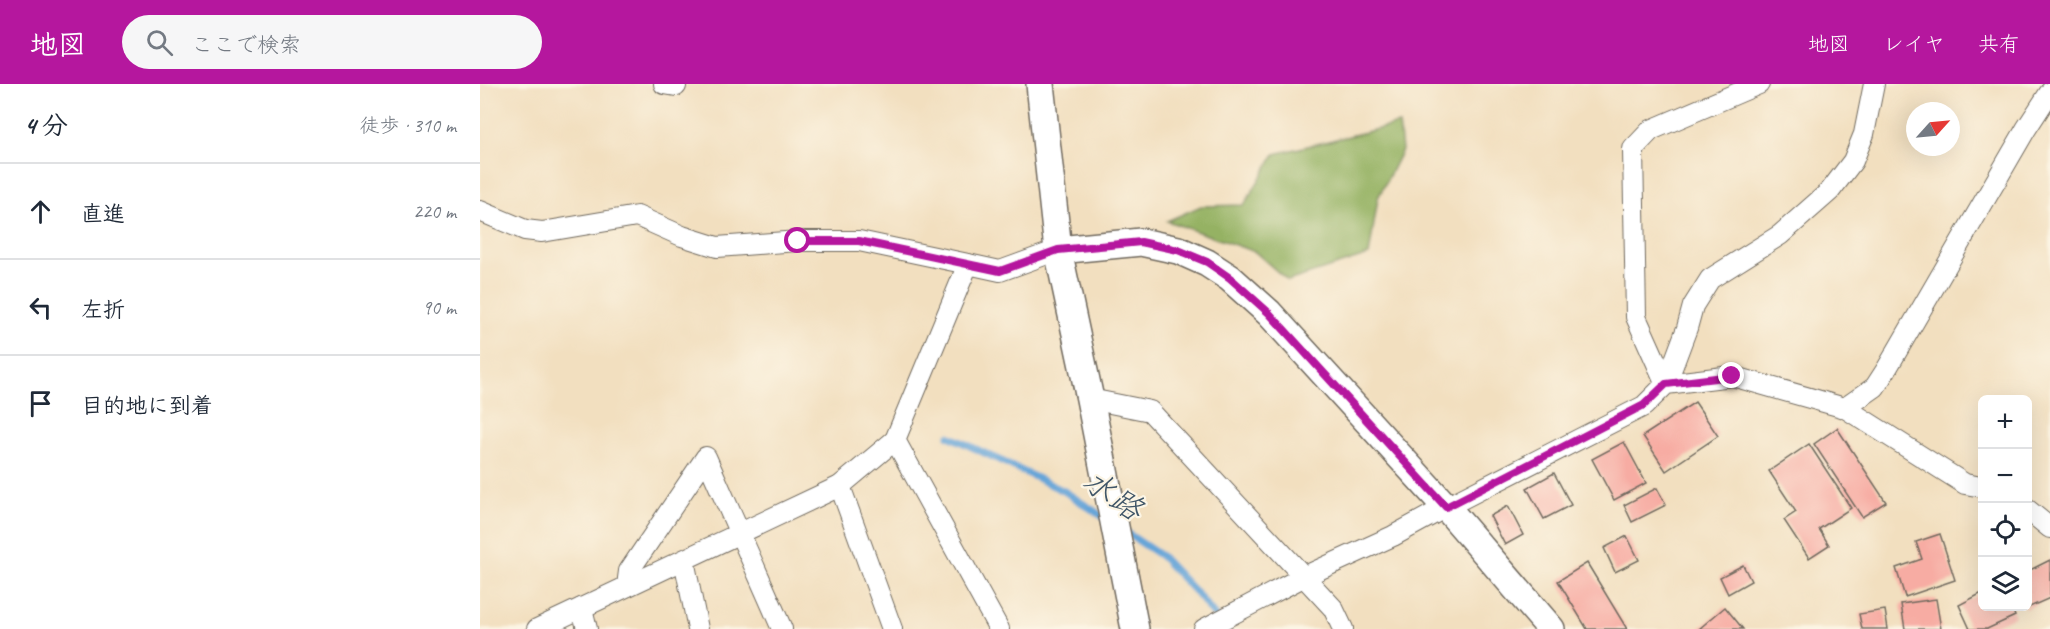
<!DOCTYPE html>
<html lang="ja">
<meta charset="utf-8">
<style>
:root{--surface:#fff;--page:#f6f6f7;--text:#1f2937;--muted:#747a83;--line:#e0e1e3;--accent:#b5179e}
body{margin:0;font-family:Caveat,"Klee One",sans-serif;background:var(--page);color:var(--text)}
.controls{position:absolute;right:18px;bottom:18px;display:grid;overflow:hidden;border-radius:9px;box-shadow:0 6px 24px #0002}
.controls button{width:54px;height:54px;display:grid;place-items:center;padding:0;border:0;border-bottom:2px solid var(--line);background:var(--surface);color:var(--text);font:30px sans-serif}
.compass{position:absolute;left:1426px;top:18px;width:54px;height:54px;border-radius:50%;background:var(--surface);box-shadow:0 6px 24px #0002;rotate:63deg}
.stop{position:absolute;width:18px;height:18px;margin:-14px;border:4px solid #b5179e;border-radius:50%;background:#fff}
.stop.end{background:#b5179e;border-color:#fff;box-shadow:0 2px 6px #0008}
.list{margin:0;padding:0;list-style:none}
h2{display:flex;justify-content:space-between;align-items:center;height:78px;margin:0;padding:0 24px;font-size:26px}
h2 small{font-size:20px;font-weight:400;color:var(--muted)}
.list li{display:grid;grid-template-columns:39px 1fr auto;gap:18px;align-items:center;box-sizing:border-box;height:96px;padding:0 24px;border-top:2px solid var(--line)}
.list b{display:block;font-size:22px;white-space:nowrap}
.list em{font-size:20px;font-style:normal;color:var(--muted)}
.icon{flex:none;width:33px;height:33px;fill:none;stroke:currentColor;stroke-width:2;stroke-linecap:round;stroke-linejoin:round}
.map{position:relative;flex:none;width:1570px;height:545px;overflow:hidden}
header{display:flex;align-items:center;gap:36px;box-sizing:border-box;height:84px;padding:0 30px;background:var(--accent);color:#fff}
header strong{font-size:28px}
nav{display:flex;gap:33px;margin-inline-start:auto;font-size:21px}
.search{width:420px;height:54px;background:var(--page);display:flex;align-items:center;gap:15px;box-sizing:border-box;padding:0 21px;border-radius:33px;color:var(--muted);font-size:22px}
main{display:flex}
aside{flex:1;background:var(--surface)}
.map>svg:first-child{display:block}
</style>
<header>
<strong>地図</strong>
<div class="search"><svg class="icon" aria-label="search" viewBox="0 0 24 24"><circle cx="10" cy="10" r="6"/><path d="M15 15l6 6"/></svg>ここで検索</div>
<nav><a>地図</a><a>レイヤ</a><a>共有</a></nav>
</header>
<main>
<aside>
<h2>4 分<small>徒歩 · 310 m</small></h2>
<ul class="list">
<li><svg class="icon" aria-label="ahead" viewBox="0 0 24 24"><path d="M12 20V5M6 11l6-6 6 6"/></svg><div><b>直進</b></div><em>220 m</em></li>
<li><svg class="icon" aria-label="left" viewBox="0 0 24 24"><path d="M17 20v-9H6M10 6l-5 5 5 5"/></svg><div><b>左折</b></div><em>90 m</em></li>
<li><svg class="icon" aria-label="arrive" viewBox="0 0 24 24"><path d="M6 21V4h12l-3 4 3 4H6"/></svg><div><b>目的地に到着</b></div></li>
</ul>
</aside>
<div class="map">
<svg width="1570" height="545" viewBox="0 0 1570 545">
<rect width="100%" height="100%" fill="#fcf5e5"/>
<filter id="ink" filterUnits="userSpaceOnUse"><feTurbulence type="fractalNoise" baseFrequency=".0167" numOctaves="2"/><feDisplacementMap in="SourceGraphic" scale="12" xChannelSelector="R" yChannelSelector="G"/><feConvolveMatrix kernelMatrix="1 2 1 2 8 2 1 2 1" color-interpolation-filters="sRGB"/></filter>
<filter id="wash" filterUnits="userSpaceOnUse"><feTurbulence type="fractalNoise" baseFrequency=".008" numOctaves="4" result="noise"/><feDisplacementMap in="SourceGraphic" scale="24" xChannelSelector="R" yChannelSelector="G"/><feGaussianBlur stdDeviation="1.35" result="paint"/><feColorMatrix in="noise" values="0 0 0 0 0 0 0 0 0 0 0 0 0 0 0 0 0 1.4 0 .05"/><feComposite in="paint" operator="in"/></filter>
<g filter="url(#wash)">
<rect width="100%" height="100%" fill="#f2dfbf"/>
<path fill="#95b264" stroke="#606e48" stroke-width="1.5" d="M919 40 922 66 898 114 889 171 808 197 775 168 687 137 721 122 764 121 795 70Z"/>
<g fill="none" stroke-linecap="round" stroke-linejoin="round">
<g stroke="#66a5d8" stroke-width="7">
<path d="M469 352 584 407 625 434"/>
<path d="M644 447 681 472 719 512 738 536"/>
</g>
</g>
<g id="blocks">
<g fill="#f7aca3">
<path d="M1215 318 1238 352 1186 387 1163 352Z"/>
<path d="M1357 344 1406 418 1382 433 1334 360Z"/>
<path d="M1144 358 1166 399 1134 416 1112 375Z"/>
<path d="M1329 360 1371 424 1339 445 1349 461 1329 474 1304 436 1316 428 1289 387Z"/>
<path d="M1074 389 1091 421 1064 435 1047 404Z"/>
<path d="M1177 404 1186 421 1152 438 1144 421Z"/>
<path d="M1028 422 1043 451 1025 461 1010 432Z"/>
<path d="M1460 450 1475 496 1425 513 1416 484 1442 475 1436 458Z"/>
<path d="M1147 452 1159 476 1135 488 1124 464Z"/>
<path d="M1570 476V514L1545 525 1544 522H1548V487Z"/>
<path d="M1107 479 1147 545H1107L1078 497Z"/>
<path d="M1263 481 1271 497 1248 510 1240 493Z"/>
<path d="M1502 509V522H1531L1535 532 1507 545H1490L1479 521Z"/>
<path d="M1456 515 1461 545H1425L1421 520Z"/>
<path d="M1245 523 1263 545H1219Z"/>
<path d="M1405 526 1408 545H1382L1379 530Z"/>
</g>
</g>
</g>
<g filter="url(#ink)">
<use href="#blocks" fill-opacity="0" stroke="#716a5f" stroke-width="1.5"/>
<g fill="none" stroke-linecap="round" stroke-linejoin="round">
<defs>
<g id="street">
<path d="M184 0 196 2V0"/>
<path d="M0 127 45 146 62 148 157 132 202 152 237 163 318 157H379L488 180"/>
<path d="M1186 300 1156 233 1153 65 1171 46 1279 0"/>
<path d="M1186 300 1207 244 1213 222 1230 195 1300 151 1350 107 1373 77 1384 50 1394 0"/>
<path d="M610 315 670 327 853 524 863 545"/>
<path d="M1365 324 1485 400 1502 403"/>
<path d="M415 356 519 545"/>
<path d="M360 402 412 545"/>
<path d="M1548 426 1570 444"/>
<path d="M204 476 218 545"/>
<path d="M147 502 149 487 226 373 302 545"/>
<path d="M102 524 107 545"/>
<path d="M57 545 360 402 415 356 488 180 520 187 578 166"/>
<path d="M724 545 823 493 913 452 966 423 1164 322 1186 300 1252 292 1365 324 1395 303 1406 286 1546 45 1570 8"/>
</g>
<g id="secondary">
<path d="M560 0 578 166 610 315 655 545"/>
<path d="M578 166 661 158 698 166 727 179 750 194 789 229 966 423 1071 545"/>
</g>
</defs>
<use href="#street" stroke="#716a5f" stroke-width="22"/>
<use href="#secondary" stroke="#716a5f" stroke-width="30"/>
<use href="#street" stroke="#fff" stroke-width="20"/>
<use href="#secondary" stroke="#fff" stroke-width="27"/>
</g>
</g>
<g fill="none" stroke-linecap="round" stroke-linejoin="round" filter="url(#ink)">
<path stroke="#b5179e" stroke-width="8" d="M318 157H379L520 187 578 166 661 158 698 166 727 178 750 194 789 229 966 423 1164 321 1186 300 1252 292"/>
</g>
<g text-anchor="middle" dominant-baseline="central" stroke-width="4.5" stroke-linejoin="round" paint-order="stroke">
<g font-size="32" font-style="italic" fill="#405668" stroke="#fcf5e5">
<text transform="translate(633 411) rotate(34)">水路</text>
</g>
</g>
</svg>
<div class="controls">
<button>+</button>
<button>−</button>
<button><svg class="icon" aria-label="locate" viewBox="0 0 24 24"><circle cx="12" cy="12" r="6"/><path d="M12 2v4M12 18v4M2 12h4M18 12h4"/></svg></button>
<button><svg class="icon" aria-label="layers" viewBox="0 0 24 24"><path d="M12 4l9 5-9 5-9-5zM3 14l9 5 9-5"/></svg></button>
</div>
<svg class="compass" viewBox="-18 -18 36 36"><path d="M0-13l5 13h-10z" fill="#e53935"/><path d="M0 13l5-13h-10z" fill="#747a83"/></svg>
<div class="stop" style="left:318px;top:157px"></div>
<div class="stop end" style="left:1252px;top:292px"></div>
</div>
</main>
